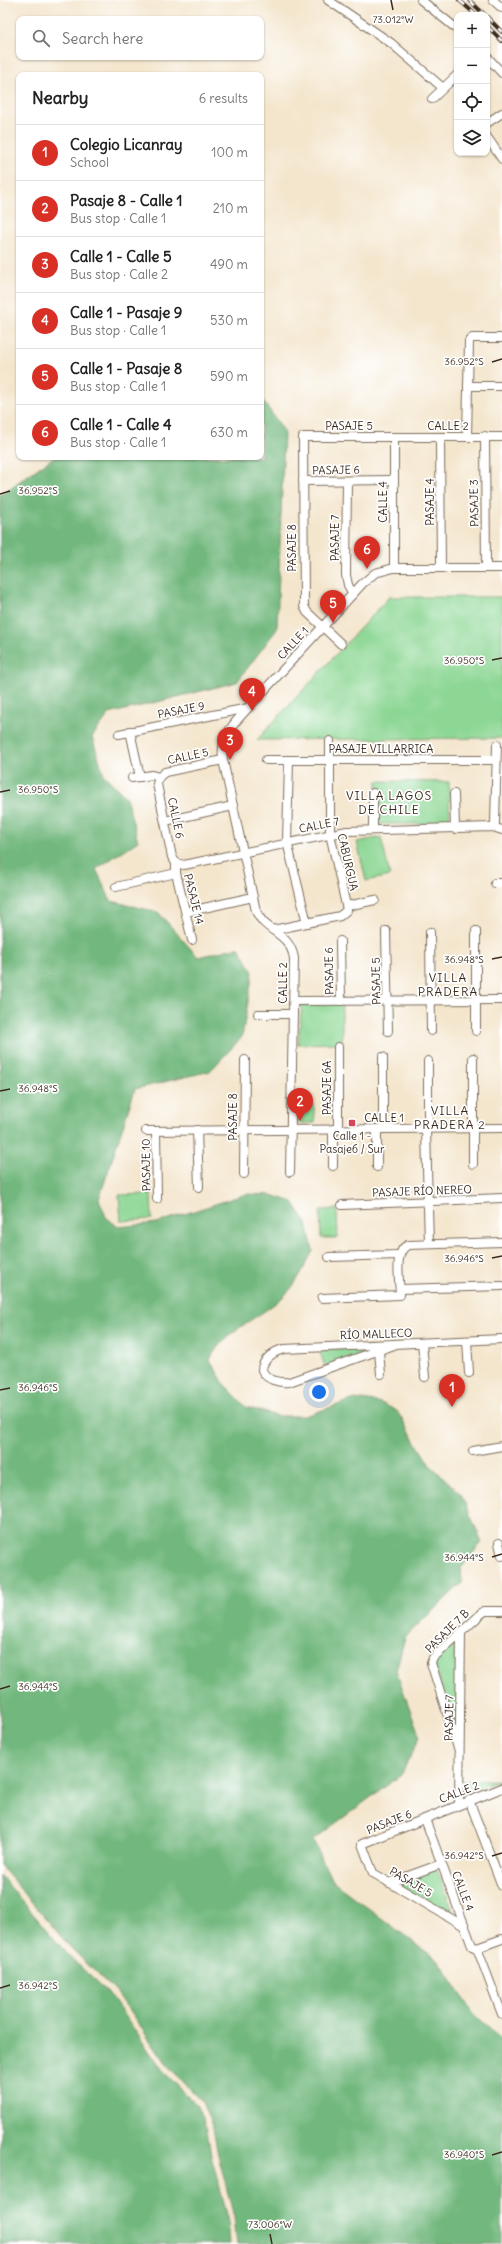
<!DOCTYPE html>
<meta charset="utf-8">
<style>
:root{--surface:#fff;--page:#f6f6f6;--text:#222;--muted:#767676;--line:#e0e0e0;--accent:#d93025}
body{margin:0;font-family:Delius,sans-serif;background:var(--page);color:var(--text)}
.controls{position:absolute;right:12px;top:12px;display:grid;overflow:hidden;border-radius:8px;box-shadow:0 1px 3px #0004}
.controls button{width:36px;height:36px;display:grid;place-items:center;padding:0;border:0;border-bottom:1px solid var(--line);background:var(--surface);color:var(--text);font:20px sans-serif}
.you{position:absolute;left:319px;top:1392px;width:14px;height:14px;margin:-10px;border:3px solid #fff;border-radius:50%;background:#1a73e8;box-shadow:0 0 0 6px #1a73e833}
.badge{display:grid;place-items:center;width:26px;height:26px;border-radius:50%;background:var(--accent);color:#fff;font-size:13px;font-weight:700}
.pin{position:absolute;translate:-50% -33px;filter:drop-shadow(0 1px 2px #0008)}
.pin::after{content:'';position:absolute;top:21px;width:14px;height:12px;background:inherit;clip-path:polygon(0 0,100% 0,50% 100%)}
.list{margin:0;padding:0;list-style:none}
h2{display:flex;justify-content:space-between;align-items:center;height:52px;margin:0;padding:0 16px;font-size:17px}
h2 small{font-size:13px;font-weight:400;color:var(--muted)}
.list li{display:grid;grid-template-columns:26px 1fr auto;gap:12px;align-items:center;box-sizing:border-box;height:56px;padding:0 16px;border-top:1px solid var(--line)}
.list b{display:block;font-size:15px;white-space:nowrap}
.list p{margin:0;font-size:13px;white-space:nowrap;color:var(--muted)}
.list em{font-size:13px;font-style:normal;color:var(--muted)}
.icon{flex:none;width:22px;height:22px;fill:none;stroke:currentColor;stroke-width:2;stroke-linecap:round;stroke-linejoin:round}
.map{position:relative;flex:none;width:502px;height:2244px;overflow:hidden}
.search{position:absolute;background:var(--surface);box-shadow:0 1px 3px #0004;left:16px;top:16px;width:248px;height:44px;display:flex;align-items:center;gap:10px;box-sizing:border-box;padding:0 14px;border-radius:8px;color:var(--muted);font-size:15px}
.panel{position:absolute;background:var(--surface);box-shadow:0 1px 3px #0004;left:16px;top:72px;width:248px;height:388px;border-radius:8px}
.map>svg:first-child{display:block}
</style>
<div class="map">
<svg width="502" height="2244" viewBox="0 0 502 2244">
<rect width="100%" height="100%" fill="#fff"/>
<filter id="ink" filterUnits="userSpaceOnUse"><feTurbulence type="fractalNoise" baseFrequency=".025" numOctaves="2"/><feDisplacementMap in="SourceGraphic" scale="8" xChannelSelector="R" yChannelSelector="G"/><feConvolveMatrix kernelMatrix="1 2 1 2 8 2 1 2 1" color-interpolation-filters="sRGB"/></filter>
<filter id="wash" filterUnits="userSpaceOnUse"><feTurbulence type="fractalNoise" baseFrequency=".012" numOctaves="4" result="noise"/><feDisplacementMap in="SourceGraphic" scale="16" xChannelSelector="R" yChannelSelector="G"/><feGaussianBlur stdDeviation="0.9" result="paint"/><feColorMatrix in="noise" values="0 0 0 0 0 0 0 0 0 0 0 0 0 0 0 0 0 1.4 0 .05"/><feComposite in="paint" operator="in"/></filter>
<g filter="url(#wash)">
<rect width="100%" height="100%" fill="#f4e6cd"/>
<g fill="#8dd794" stroke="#648059">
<path d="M389 597H502V738L257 740Z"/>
<path d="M377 781 449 782 450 824H377Z"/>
<path d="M381 837 390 876 366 881 357 842Z"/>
<path d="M342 1004V1043L298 1044 302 1005Z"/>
<path d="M297 1105H314L315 1123H299Z"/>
<path d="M151 1194 152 1219 121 1221 119 1195Z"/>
<path d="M337 1209 338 1238H321L320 1210Z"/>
<path d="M372 1347 373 1351 325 1366 319 1350Z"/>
<path d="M458 1637 457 1733 433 1663Z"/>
<path d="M502 1780 462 1794V1781Z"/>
<path d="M436 1868 455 1916 396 1883Z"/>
</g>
<g fill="#72b87e" stroke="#56714e">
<path d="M261 398 284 431 277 629 237 682 109 714 92 737 104 775 126 797 138 841 96 869 111 901 158 912 198 957 239 947 253 972 242 1037 210 1071 135 1089 99 1199 106 1217 118 1227 157 1223 246 1194 272 1195 293 1202 307 1223 313 1251C305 1265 297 1284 285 1295 261 1318 222 1331 210 1360L224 1384 246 1407 277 1416H305L355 1399 381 1403 397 1411 429 1464 461 1494 482 1542 461 1568 462 1583 405 1637 396 1671 420 1737 401 1775 313 1840 332 1881 440 1962 473 2013 502 2039V2244H237L234 2217 218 2155 213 2128 202 2101 167 2065 117 1993 72 1949 0 1865V495L54 457H261Z"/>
<path d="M0 1875 67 1954 112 1997 162 2070 197 2105 207 2130 211 2156 228 2218 230 2244H0Z"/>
</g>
</g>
<g filter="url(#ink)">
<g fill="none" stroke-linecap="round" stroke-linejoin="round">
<defs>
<g id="minor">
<path d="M328 0 391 43 443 88"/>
<path d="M421 0 457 29"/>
<path d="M493 0 502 8"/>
<path d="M487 57 502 73"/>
<path d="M432 99 457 75"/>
<path d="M487 123 502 113"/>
<path d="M487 137 502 159"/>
<path d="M468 386H502"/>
<path d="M485 436 486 568"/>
<path d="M440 437 441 568"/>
<path d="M467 437 469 341 472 338H502"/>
<path d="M303 481 394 480"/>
<path d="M347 481 346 575 348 585 353 594"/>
<path d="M394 568V437"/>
<path d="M341 644 307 612 304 606 303 437H502"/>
<path d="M130 731 140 777"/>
<path d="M119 734 248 708"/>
<path d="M266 760H496"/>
<path d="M289 760 287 842 307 923"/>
<path d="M159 777 157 784 172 857 176 863"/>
<path d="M159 777 165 772 223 760"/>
<path d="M132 778 152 775 159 777"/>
<path d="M373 793V829"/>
<path d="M454 794 455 829"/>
<path d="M165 821 233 806"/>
<path d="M493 827 495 823 497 745"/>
<path d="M176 863 184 865 347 831 493 827 502 830"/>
<path d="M176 863V873L192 940"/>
<path d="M495 883H502"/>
<path d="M116 887 176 873"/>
<path d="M347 906 375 900"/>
<path d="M186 912 253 897"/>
<path d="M273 930 340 916 347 910 330 834V741"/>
<path d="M386 931 388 1031"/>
<path d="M476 931V1031"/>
<path d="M430 932 431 1031"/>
<path d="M340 941 341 1001"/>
<path d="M294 1001 502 1000"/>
<path d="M258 1014H293"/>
<path d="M338 1047V1129"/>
<path d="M383 1057V1129"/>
<path d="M428 1061V1121L426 1129 429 1244"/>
<path d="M333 1129V1166"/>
<path d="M197 1130 199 1187"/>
<path d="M146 1131 502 1128"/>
<path d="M156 1131 157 1199"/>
<path d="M473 1164V1058"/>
<path d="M377 1167V1129"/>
<path d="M290 1172 294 958C289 931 265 933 256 911L223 760C220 737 233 724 248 708L362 584 375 573 394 568H502"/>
<path d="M244 1174 245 1060"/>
<path d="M342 1205 502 1198"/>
<path d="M329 1257 399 1255"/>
<path d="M400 1289 502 1286"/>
<path d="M322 1298 400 1295C400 1282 393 1251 408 1245L502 1242"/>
<path d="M467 1341 469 1373"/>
<path d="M422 1343 425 1377"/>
<path d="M394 1345 289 1382C279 1383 266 1380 262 1370 262 1360 274 1351 284 1349L502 1339"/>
<path d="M379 1351 381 1374"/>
<path d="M473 1451 502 1446"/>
<path d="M499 1543 502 1556"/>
<path d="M459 1751 431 1663 433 1658 480 1615 485 1611H502"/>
<path d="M469 1800 502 1886"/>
<path d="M459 1804 461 1632"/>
<path d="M425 1819 472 1946 477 1948 502 1939"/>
<path d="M389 1883 441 1864"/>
<path d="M464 1926 373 1873 362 1844 502 1788"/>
<path d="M477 1948 502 2014"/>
</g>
</defs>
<use href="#minor" stroke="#7c6c5b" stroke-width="10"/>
<use href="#minor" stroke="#fff" stroke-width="8"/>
<defs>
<g id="rail">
<path d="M459 0 476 15"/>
<path d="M469 0 485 15"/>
<path d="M487 17 502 32"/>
<path d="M487 26 502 41"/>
</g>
</defs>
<use href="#rail" stroke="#3b2a1e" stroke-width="4"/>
<use href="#rail" stroke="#fff" stroke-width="2.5" stroke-dasharray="8" stroke-linecap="butt"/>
</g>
</g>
<path fill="none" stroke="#3b2a1e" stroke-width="1.5" d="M391 0 393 10M492 362 502 359M0 494 10 491M492 660 502 658M0 792 10 790M492 959 502 957M0 1091 10 1089M492 1258 502 1256M0 1390 10 1388M492 1557 502 1554M0 1689 10 1686M492 1856 502 1853M0 1988 10 1985M492 2155 502 2152M270 2234 272 2244"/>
<rect fill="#d1495b" stroke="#fff" stroke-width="1.5" x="348" y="1119" width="8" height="8" rx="2"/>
<g text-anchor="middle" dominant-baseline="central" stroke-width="3.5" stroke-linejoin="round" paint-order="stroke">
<g font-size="11" fill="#3b2a1e" stroke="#fff">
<text x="349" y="426">PASAJE 5</text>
<text x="448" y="426">CALLE 2</text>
<text transform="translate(336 470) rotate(-1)">PASAJE 6</text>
<text transform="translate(383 502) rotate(-90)">CALLE 4</text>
<text transform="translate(430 502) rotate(-90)">PASAJE 4</text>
<text transform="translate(474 503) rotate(-91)">PASAJE 3</text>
<text transform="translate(335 538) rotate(-90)">PASAJE 7</text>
<text transform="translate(292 548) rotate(-90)">PASAJE 8</text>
<text transform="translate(293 643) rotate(-47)">CALLE 1</text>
<text transform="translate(181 710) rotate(-11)">PASAJE 9</text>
<text x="381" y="749">PASAJE VILLARRICA</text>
<text transform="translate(188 756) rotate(-12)">CALLE 5</text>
<text transform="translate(176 818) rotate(78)">CALLE 6</text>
<text transform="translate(319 825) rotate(-11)">CALLE 7</text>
<text transform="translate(348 862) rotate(77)">CABURGUA</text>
<text transform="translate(194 899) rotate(76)">PASAJE 14</text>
<text transform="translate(329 971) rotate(-91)">PASAJE 6</text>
<text transform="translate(376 981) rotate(-91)">PASAJE 5</text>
<text transform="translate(283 983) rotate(-90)">CALLE 2</text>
<text transform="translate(327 1088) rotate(-90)">PASAJE 6A</text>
<text transform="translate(233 1117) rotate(-90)">PASAJE 8</text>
<text x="384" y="1118">CALLE 1</text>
<text transform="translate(146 1165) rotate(-91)">PASAJE 10</text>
<text transform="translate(422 1191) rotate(-2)">PASAJE RÍO NEREO</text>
<text transform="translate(376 1334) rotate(-2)">RÍO MALLECO</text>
<text transform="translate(447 1631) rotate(-45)">PASAJE 7 B</text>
<text transform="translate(449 1718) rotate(-89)">PASAJE 7</text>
<text transform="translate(459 1792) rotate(-21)">CALLE 2</text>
<text transform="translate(389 1822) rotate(-22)">PASAJE 6</text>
<text transform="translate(411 1882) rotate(30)">PASAJE 5</text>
<text transform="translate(463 1891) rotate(69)">CALLE 4</text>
</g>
<g font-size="11" fill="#3b2a1e" stroke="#fff">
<text x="352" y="1136">Calle 1 -<tspan x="352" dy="13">Pasaje6 / Sur</tspan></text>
</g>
<g font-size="12" letter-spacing="1" fill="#3b2a1e" stroke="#fff">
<text x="389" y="795">VILLA LAGOS<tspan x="389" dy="14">DE CHILE</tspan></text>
<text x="448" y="977">VILLA<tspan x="448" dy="14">PRADERA</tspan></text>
<text x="450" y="1110">VILLA<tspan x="450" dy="14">PRADERA 2</tspan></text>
</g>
</g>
<g font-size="10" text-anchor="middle" fill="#3b2a1e" stroke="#fff" stroke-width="3.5" stroke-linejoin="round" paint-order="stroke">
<text x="393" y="23">73.012°W</text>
<text x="464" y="365">36.952°S</text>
<text x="38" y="494">36.952°S</text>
<text x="464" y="664">36.950°S</text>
<text x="38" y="793">36.950°S</text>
<text x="464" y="963">36.948°S</text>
<text x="38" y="1092">36.948°S</text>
<text x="464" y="1262">36.946°S</text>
<text x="38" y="1391">36.946°S</text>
<text x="464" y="1561">36.944°S</text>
<text x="38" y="1690">36.944°S</text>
<text x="464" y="1859">36.942°S</text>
<text x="38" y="1989">36.942°S</text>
<text x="464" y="2158">36.940°S</text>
<text x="270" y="2228">73.006°W</text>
</g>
</svg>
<div class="controls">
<button>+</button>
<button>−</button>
<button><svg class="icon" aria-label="locate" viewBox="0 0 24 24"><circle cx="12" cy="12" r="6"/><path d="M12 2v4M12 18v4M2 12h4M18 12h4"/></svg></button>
<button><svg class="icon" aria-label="layers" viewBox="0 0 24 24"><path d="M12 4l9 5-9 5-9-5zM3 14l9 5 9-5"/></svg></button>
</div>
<div class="you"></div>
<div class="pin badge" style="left:452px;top:1407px">1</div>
<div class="pin badge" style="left:300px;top:1121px">2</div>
<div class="pin badge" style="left:230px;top:760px">3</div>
<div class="pin badge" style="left:252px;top:711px">4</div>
<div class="pin badge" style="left:333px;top:623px">5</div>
<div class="pin badge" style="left:367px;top:569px">6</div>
<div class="search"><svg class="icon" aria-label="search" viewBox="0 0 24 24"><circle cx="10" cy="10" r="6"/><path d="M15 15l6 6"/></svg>Search here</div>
<section class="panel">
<h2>Nearby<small>6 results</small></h2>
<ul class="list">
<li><span class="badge">1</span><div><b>Colegio Licanray</b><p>School</p></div><em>100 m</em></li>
<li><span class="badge">2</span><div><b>Pasaje 8 - Calle 1</b><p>Bus stop · Calle 1</p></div><em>210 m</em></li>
<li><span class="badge">3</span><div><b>Calle 1 - Calle 5</b><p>Bus stop · Calle 2</p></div><em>490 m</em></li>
<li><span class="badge">4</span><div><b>Calle 1 - Pasaje 9</b><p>Bus stop · Calle 1</p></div><em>530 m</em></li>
<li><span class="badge">5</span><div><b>Calle 1 - Pasaje 8</b><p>Bus stop · Calle 1</p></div><em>590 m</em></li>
<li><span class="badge">6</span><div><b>Calle 1 - Calle 4</b><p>Bus stop · Calle 1</p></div><em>630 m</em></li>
</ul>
</section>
</div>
